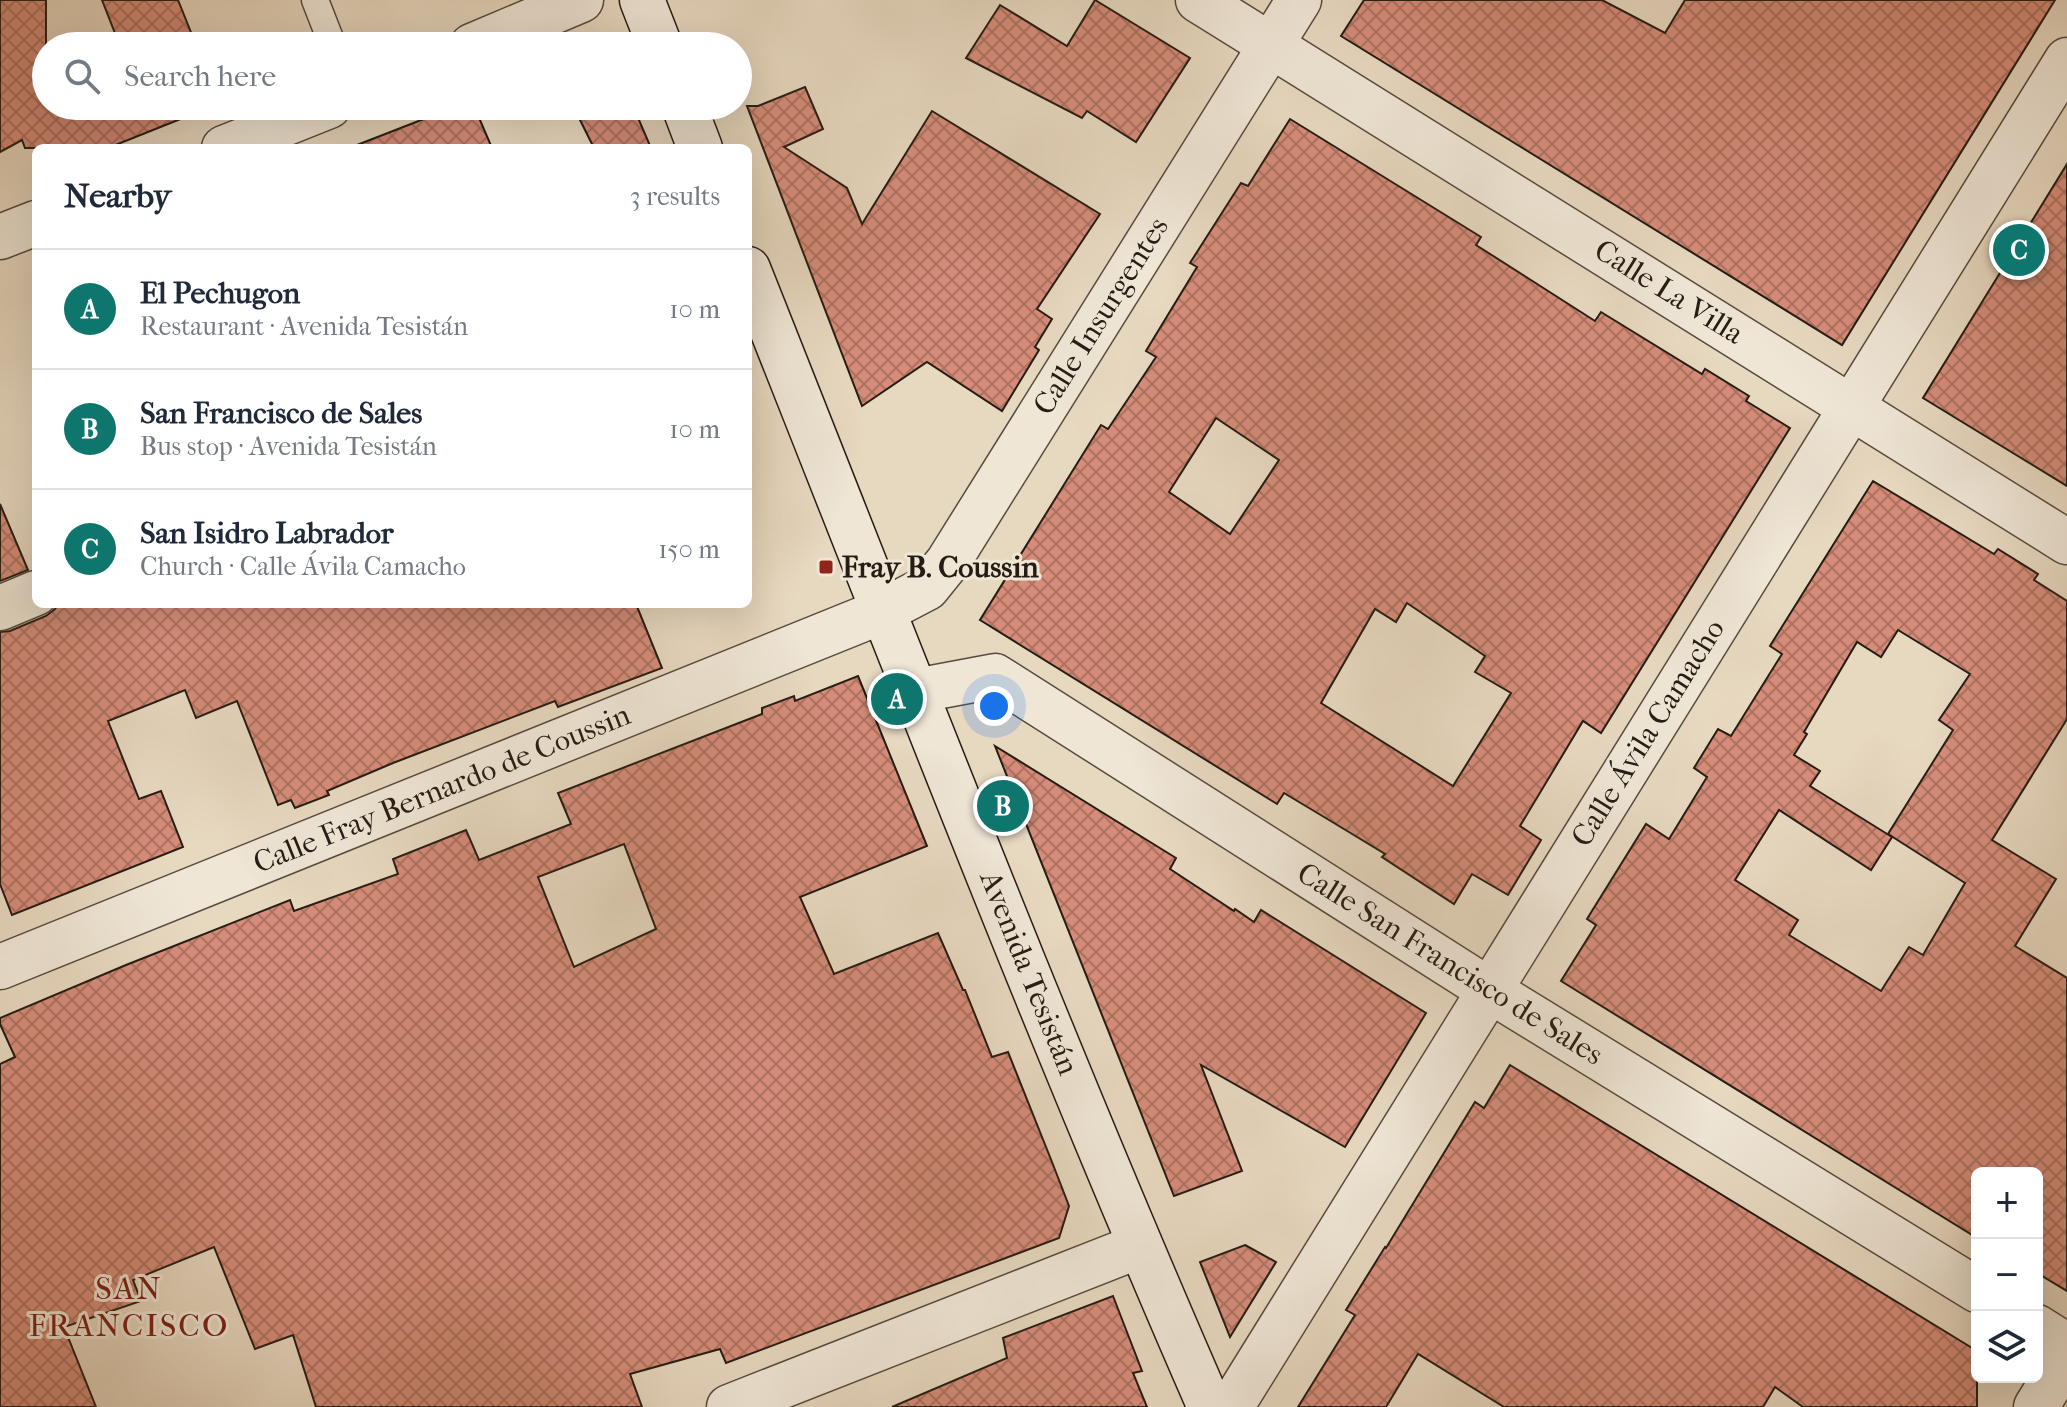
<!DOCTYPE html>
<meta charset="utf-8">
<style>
:root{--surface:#fff;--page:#f2f2f3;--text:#1f2937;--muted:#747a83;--line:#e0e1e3;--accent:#0f766e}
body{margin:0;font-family:"IM FELL French Canon",serif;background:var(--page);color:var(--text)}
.controls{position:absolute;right:24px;bottom:24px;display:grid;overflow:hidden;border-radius:12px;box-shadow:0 8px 32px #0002}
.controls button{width:72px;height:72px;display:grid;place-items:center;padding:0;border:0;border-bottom:2px solid var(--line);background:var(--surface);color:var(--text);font:40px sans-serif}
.you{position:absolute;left:994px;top:706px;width:28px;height:28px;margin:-20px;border:6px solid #fff;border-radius:50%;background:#1a73e8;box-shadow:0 0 0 12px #1a73e833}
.badge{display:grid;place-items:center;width:52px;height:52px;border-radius:50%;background:var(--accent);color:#fff;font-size:26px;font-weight:700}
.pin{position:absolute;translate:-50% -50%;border:4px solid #fff;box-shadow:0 2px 8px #0006}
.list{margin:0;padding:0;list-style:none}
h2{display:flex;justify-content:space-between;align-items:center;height:104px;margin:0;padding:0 32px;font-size:34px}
h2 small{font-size:26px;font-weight:400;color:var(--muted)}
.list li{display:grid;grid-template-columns:52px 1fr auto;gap:24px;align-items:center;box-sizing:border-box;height:120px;padding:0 32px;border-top:2px solid var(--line)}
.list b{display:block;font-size:30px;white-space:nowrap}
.list p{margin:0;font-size:26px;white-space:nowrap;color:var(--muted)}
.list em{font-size:26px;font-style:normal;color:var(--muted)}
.icon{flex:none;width:44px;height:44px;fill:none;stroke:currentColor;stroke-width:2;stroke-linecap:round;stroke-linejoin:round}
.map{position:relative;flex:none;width:2067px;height:1407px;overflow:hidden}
.search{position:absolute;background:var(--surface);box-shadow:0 8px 32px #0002;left:32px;top:32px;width:720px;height:88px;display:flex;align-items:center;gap:20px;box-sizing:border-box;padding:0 28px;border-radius:44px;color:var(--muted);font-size:30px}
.panel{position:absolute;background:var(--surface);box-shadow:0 8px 32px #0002;left:32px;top:144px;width:720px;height:464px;border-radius:12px}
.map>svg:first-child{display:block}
</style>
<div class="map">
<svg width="2067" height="1407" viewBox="0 0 2067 1407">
<defs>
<pattern id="building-cross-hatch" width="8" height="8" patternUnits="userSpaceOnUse" patternTransform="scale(2)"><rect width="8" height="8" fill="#d68c79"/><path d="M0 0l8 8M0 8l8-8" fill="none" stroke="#ad7262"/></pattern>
</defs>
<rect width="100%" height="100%" fill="#e7d8c0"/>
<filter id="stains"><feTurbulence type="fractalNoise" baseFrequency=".0025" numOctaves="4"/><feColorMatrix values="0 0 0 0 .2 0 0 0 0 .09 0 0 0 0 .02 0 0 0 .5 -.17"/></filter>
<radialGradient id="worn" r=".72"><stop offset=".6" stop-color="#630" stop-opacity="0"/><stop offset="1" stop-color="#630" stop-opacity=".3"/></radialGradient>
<g fill="url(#building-cross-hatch)" stroke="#251c14" stroke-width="2" fill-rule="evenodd">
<path d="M0 0H46V106H208V108L108 148H25L22 140 0 152Z"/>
<path d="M102 0H178L192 35 162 46H120Z"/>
<path d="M1095 0 1190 58 1136 142 1087 111 1082 118 966 58 1000 5 1067 46Z"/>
<path d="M1364 0H1602L1665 33 1685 0H2055L1842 345 1341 36Z"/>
<path d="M805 87 823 129 784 147 847 188 862 224 932 111 1100 214 1037 309 1052 319 1035 347 1039 350 1002 411 927 362 862 406 747 106H758Z"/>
<path d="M457 106H474L492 148H357V145Z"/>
<path d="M573 106H633L651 148H594Z"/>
<path d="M1290 119 1481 237 1476 245 1595 321 1601 312 1702 374 1705 369 1749 396 1746 401 1790 428 1601 733 1583 721 1520 826 1541 840 1508 895 1472 874 1454 904 1382 857 1385 854 1334 823 1284 793 1277 804 980 620 1101 425 1108 429 1156 357 1146 351 1197 267 1190 263 1241 183 1248 186ZM1216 418 1279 460 1230 534 1169 492ZM1407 603 1485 656 1475 672 1511 693 1453 786 1321 703 1375 609 1396 622Z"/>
<path d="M2067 164V486L1923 398Z"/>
<path d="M1873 481 1994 554 1998 549 2038 574 2034 580 2067 601V719L1992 840 2056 879 2015 946 2067 978V1291L2037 1273V1173H1977V1238L1561 981 1596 925 1587 919 1646 824 1669 839 1707 777 1694 768 1718 729 1731 736 1782 654 1770 646ZM1898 630 1970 674 1939 720 1953 730 1888 834 1965 883 1923 955 1909 947 1881 991 1789 935 1798 920 1735 880 1779 810 1871 870 1892 837 1810 786 1820 771 1794 755 1807 734 1804 732 1857 642 1881 657Z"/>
<path d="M0 504 28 570 0 581Z"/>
<path d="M58 604H636L662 668 558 707 555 701 393 763 327 791 329 795 295 808 291 800 278 805 237 701 196 718 185 690 108 721 139 799 161 791 183 847 12 915 0 884V632L10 631 46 616 55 609Z"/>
<path d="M858 676 927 846 800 897 834 974 938 933 963 990H965L992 1057 1008 1052 1052 1162 1069 1206 1059 1238 726 1363 720 1349 630 1374 642 1407H316L293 1335 255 1349 214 1247 133 1280 141 1301 64 1327 96 1407H0V1064L15 1057 0 1024V1018L126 965 290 900 294 911 398 874 393 859 466 830 479 860 571 824 558 793 762 714V708L794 696 795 701ZM624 844 656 929 574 967 538 877Z"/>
<path d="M995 746 1176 858 1170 869 1234 911 1235 909 1254 922 1261 910 1426 1013 1345 1147 1201 1065 1242 1171 1174 1196Z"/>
<path d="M1510 1065 1977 1351V1407H1803L1775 1387 1763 1407H1504L1418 1354 1386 1407H1298L1355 1315 1346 1310 1385 1247 1386 1248 1475 1102 1484 1108Z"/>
<path d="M1245 1245 1276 1262 1230 1337 1200 1262Z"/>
<path d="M1113 1296 1142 1371 1133 1373 1147 1407H892L1007 1358 1003 1338Z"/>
</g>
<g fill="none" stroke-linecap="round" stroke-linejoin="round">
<defs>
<path id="service" d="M315 0 333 46"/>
<g id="minor">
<path d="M1198 0 2067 542"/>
<path d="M472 46 581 0"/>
<path d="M224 148 329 106"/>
<path d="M0 237 36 223"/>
<path d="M0 608 36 593"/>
<path d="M915 691 995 676 1489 990 1977 1290"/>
<path d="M0 967 883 611 927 588 948 562 1299 0"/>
<path d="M2037 1327 2067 1346"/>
<path d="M729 1407 1139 1246"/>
<path d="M1231 1407 2067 60"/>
<path d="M2036 1407 2067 1357"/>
</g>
<g id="secondary">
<path d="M642 0 660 46"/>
<path d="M684 106 700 148"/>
<path d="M748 269C899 649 1046 1032 1210 1407"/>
</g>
</defs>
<use href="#service" stroke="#564b3f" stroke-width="29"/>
<use href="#minor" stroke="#564b3f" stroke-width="47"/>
<use href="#secondary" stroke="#251c14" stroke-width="47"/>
<use href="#service" stroke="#efe6d6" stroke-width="26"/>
<use href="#minor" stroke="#efe6d6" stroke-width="44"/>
<use href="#secondary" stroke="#efe6d6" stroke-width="44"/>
</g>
<rect fill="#8f2418" stroke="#efe6d6" stroke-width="3" x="818" y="559" width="16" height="16" rx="4"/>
<g text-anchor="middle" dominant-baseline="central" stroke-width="6" stroke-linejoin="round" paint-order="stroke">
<g font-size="30" fill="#251c14" stroke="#efe6d6">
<text transform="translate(1669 292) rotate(32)">Calle La Villa</text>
<text transform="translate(1101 316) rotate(-58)">Calle Insurgentes</text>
<text transform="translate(1648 733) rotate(-58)">Calle Ávila Camacho</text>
<text transform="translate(442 789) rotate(-22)">Calle Fray Bernardo de Coussin</text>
<text transform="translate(1450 964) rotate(32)">Calle San Francisco de Sales</text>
<text transform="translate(1029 973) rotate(68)">Avenida Tesistán</text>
</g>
<g font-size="30" font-weight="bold" fill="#251c14" stroke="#efe6d6" text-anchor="start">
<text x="842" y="567">Fray B. Coussin</text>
</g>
<g font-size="32" letter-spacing="2" fill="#7a1f14" stroke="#efe6d6">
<text x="129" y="1288">SAN<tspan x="129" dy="37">FRANCISCO</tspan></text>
</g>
</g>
<rect width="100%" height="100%" filter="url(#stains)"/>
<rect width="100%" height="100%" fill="url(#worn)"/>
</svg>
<div class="controls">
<button>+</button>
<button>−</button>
<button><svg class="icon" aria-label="layers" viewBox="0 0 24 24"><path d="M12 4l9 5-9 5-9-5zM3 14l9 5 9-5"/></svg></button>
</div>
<div class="you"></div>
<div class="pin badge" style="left:897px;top:699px">A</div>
<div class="pin badge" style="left:1003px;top:806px">B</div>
<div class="pin badge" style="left:2019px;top:250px">C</div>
<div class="search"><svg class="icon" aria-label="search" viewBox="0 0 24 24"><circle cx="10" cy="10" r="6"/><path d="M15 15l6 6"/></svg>Search here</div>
<section class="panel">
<h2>Nearby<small>3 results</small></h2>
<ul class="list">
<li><span class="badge">A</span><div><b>El Pechugon</b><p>Restaurant · Avenida Tesistán</p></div><em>10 m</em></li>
<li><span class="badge">B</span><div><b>San Francisco de Sales</b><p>Bus stop · Avenida Tesistán</p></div><em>10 m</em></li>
<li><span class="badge">C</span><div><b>San Isidro Labrador</b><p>Church · Calle Ávila Camacho</p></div><em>150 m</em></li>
</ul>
</section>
</div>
